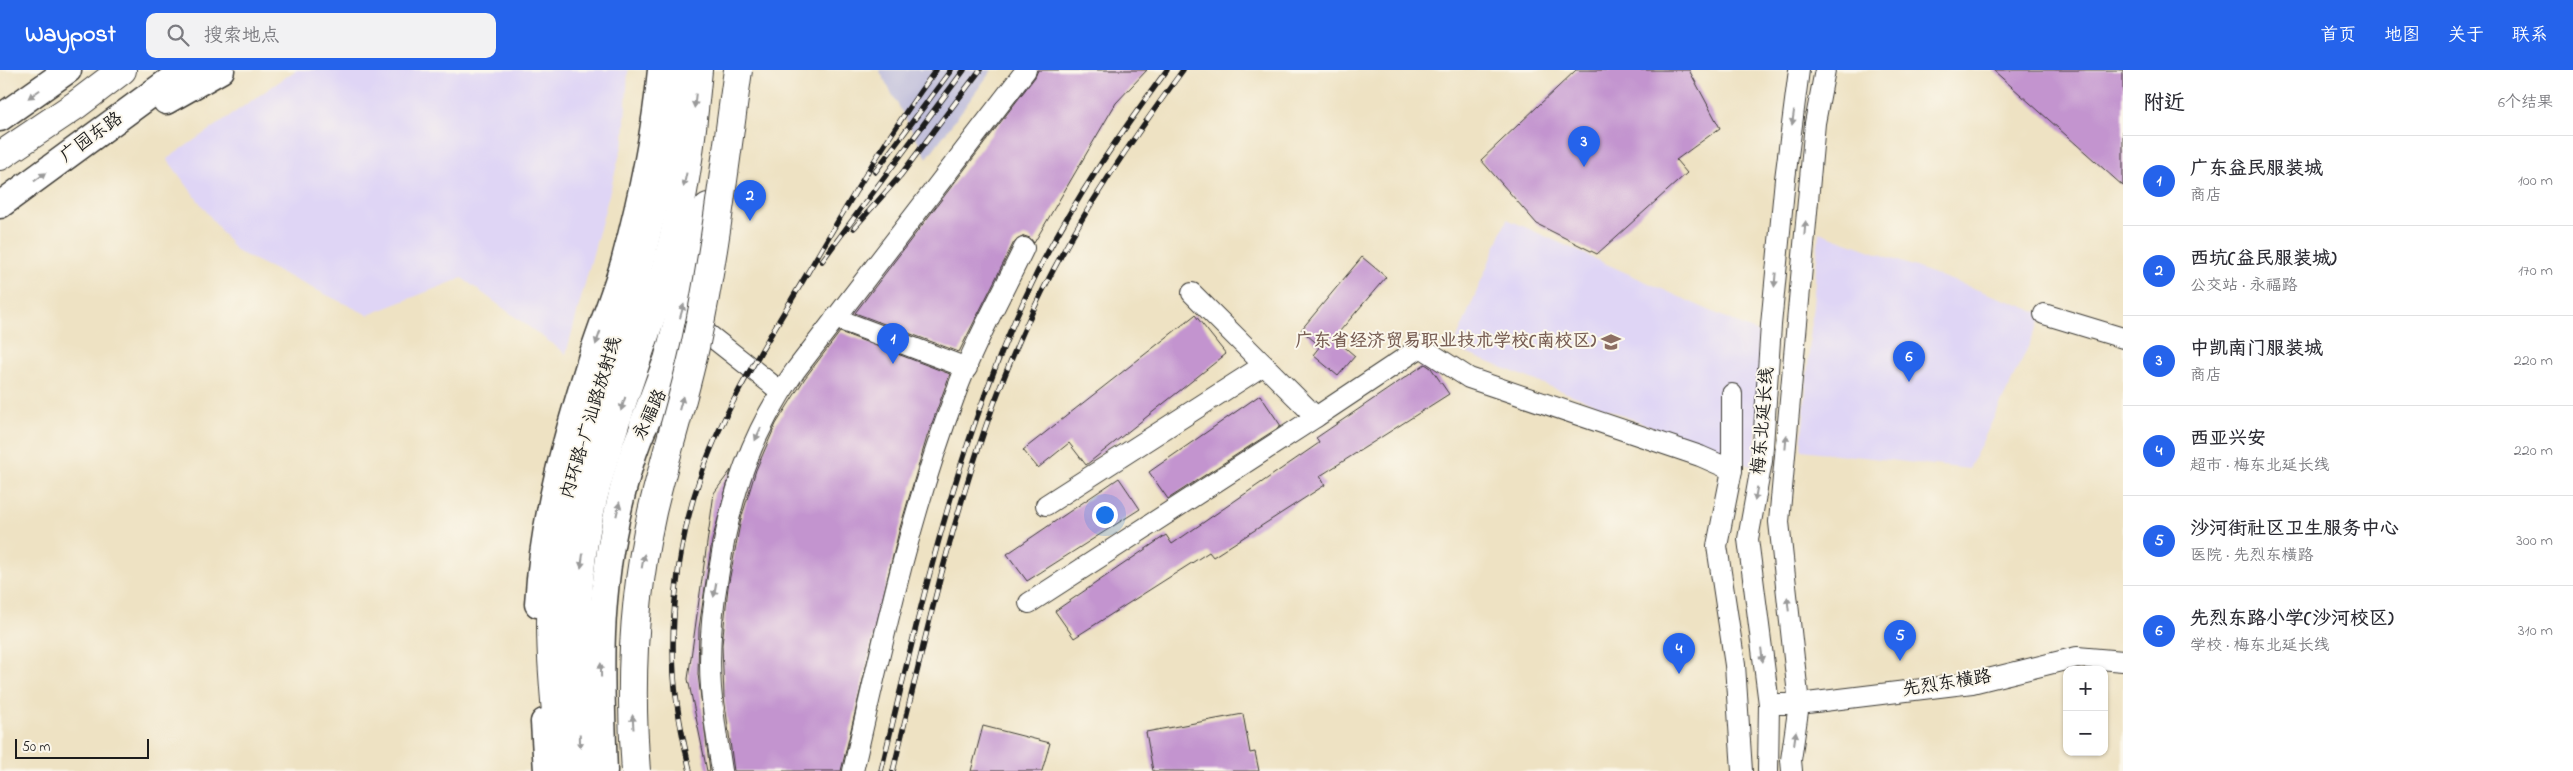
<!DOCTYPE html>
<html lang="zh">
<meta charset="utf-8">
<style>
:root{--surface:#fff;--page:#f2f2f3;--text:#2b2b33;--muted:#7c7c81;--line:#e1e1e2;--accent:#2563eb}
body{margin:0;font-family:"Indie Flower","LXGW WenKai TC",sans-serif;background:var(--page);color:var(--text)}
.controls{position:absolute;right:15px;bottom:15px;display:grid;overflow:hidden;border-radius:10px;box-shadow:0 1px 4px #0004}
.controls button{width:45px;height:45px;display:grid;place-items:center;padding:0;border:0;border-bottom:1px solid var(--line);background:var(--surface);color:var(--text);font:25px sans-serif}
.scale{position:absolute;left:15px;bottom:12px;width:134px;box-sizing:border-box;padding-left:5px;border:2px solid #1c1c1c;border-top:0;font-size:14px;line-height:18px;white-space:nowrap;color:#1c1c1c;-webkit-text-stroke:4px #fbf7ec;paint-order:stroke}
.you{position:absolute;left:1104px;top:444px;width:18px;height:18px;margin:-12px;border:4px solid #fff;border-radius:50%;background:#1a73e8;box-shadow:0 0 0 8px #1a73e833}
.badge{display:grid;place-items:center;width:32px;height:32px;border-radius:50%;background:var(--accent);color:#fff;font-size:16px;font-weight:700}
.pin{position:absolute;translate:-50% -41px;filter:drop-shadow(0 1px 2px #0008)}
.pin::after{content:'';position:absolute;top:26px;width:18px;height:15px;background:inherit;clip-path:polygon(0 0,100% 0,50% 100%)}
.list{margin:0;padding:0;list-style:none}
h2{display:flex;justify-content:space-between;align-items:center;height:65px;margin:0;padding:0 20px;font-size:21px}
h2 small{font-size:16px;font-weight:400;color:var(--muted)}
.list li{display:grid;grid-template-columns:32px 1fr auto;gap:15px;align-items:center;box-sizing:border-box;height:90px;padding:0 20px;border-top:1px solid var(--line)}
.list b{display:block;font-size:19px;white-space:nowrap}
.list p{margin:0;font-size:16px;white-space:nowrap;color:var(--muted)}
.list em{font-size:16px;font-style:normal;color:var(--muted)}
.icon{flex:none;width:28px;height:28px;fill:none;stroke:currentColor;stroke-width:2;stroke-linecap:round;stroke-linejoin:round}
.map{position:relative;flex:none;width:2123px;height:701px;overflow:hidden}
header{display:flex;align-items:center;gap:30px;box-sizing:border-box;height:70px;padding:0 25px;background:var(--accent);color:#fff}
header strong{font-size:24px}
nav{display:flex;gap:28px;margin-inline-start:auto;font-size:18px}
.search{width:350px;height:45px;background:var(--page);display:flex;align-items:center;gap:12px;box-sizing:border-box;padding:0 18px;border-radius:10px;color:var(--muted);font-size:19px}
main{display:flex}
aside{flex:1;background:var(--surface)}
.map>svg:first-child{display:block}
</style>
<header>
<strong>Waypost</strong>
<div class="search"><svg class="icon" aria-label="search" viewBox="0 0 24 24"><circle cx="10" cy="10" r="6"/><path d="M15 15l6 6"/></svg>搜索地点</div>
<nav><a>首页</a><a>地图</a><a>关于</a><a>联系</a></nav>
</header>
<main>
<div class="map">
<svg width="2123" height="701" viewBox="0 0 2123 701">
<rect width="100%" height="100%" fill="#fbf7ec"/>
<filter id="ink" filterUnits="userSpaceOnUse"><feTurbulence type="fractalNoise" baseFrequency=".02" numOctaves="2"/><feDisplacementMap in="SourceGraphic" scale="10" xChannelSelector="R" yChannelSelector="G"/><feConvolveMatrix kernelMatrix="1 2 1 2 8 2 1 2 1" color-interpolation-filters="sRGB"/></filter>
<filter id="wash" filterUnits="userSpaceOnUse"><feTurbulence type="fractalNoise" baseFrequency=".0096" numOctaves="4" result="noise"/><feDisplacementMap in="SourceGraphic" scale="20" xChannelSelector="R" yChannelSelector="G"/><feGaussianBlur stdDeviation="1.12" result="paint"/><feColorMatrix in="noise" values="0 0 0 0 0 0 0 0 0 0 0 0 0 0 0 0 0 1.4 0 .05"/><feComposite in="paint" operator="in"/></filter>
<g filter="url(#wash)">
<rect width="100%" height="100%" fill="#eee2c3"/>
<g fill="#dfd5f5">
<path d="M296 0H628L624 69 566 284 462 208 368 245 236 181 167 89Z"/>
<path d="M1507 149 1766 266 1753 397 1453 278Z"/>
<path d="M1819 162 2044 244 1969 399 1801 380Z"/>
</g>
<path fill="#c3c1db" d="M879 0H992L927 88Z"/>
<g id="blocks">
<g fill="#c394cf">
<path d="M1038 0H1147L1116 33 1034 173 1030 168 1024 166 1014 172 959 282 855 243 1035 7Z"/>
<path d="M1576 0H1689L1720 58 1676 90 1687 103 1597 184 1537 154 1481 90Z"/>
<path d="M1993 0H2123V116Z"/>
<path d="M1362 187 1386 207 1334 268 1355 286 1338 306 1313 285 1320 276 1301 260Z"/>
<path d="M1195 245 1226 284 1086 395 1069 373 1038 398 1023 380Z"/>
<path d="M840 262 950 304 927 367 899 461 841 701H734L724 627 722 575 728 517 741 449 756 400 776 354 805 308Z"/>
<path d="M1425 294 1431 298 1449 324 1320 406 1325 415 1213 487 1209 482 1074 568 1055 541 1166 465 1172 474 1319 373 1316 368Z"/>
<path d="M1260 325 1281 356 1168 429 1149 402Z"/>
<path d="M731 400 712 471 699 558 698 604 710 701H707L688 609 714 423Z"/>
<path d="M1119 408 1140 439 1027 511 1007 484Z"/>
<path d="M1243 644 1250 683 1255 682 1259 701H1153L1146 662Z"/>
<path d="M983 656 1050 673 1042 701H971Z"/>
</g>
</g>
</g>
<g filter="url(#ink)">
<use href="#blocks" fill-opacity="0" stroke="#3c3a35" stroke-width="1"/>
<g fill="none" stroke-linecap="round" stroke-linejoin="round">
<defs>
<g id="minor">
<path d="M1192 223 1316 347 1421 277 1469 308 1700 386 1732 400"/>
<path d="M2044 244 2123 268"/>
<path d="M835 248 967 298"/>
<path d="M699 257 780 321"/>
<path d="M1732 324V400L1717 476 1735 595 1742 701"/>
<path d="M1046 435 1264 295"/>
<path d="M1029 533 1316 347"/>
<path d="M1769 634H1799L1972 613 2077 587 2123 591"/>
<path d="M722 701C718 674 713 646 711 618 708 579 712 540 719 501 731 424 750 365 795 301L1026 0"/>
<path d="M853 701C882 575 909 447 955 325 973 275 1001 226 1024 178"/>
<path d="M1768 701 1769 634 1748 469 1762 391 1771 255 1785 109 1799 0"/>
<path d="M1792 701 1791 690 1799 634 1779 452 1815 53 1825 0"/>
</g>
<g id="major">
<path d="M166 31 221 0"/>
<path d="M0 48 68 0"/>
<path d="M0 135 184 0"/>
<path d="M538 534C543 448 567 364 593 283 603 253 615 223 624 193 641 130 655 65 661 0"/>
<path d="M544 652 547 701"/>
<path d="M604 701C600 605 597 526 620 432 628 398 637 365 655 335"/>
</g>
<g id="highway">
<path d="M0 86 76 35 122 0"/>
<path d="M644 354 668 290 708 137"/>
<path d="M561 701C556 634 546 564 554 498 564 412 596 332 622 251 648 169 666 86 675 0"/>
<path d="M581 701C577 622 571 538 586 460 604 368 644 280 668 190 685 128 692 64 698 0"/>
</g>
</defs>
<use href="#minor" stroke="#3c3a35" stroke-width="22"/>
<use href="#major" stroke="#3c3a35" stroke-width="29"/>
<use href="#highway" stroke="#3c3a35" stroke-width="30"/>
<use href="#minor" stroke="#fff" stroke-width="20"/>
<use href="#major" stroke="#fff" stroke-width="26"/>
<use href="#highway" stroke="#fff" stroke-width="28"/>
<defs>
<g id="rail">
<path d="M875 102 951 0"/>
<path d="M854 158 900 106 980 0"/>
<path d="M822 191 964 0"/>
<path d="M690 701C685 678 680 656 677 633 667 567 677 474 699 411 722 340 770 267 808 202 848 134 888 64 936 0"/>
<path d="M881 701C922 532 959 360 1037 203 1073 131 1119 65 1167 0"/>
<path d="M893 701C933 538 967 371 1043 220 1082 142 1131 71 1183 0"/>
</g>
</defs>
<use href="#rail" stroke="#1c1c1c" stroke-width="5.5"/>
<use href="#rail" stroke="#fbf7ec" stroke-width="4" stroke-dasharray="11" stroke-linecap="butt"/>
<defs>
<path id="highway-bridge" d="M636 701C629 613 633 528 652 442 665 386 683 332 695 277 715 185 725 92 738 0"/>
</defs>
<use href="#highway-bridge" stroke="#3c3a35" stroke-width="30" stroke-linecap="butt"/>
<use href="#highway-bridge" stroke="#fff" stroke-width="28"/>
</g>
<defs><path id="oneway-solid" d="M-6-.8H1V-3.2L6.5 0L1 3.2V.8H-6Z" transform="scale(1.25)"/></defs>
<g fill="#999">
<use href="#oneway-solid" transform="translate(34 24) rotate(145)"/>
<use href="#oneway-solid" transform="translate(695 31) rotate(96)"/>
<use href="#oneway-solid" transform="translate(1793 48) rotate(98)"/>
<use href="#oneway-solid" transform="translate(40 107) rotate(-36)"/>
<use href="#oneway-solid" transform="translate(685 110) rotate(102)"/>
<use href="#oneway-solid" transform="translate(1805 158) rotate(-85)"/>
<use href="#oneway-solid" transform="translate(1775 210) rotate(95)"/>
<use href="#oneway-solid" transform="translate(682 241) rotate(-74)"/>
<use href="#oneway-solid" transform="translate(598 268) rotate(109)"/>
<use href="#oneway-solid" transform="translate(681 333) rotate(-75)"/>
<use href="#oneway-solid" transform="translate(623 334) rotate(108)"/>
<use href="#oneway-solid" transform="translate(758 364) rotate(114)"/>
<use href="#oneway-solid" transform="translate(1786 372) rotate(-85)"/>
<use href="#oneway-solid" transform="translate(1756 424) rotate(100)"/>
<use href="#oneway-solid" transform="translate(618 439) rotate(-77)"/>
<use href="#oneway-solid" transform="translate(582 491) rotate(98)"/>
<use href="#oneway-solid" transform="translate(643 491) rotate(-80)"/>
<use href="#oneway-solid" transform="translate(715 520) rotate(100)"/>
<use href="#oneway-solid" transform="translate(1788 534) rotate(-96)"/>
<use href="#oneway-solid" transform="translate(1762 585) rotate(83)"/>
<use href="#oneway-solid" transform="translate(601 600) rotate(-91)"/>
<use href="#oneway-solid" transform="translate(633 652) rotate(-94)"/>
<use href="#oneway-solid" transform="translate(1795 668) rotate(-82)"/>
<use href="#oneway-solid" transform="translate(580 671) rotate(88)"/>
</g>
</g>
<defs>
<symbol id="school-bare" viewBox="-9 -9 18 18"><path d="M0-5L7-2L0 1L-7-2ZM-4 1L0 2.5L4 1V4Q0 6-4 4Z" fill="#8d6e63" stroke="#fbf7ec" stroke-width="2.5" paint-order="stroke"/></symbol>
</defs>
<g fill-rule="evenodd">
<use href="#school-bare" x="1597" y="258" width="28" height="28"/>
</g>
<g text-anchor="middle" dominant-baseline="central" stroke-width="4" stroke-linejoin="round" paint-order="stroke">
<g font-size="18" fill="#1c1c1c" stroke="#fbf7ec">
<text transform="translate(92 68) rotate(-36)">广园东路</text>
<text transform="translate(651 345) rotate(-64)">永福路</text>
<text transform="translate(592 348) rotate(-73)">内环路-广汕路放射线</text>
<text transform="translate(1764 351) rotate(-85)">梅东北延长线</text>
<text transform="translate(1947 614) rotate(-9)">先烈东横路</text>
</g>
<g font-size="18" font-weight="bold" fill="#785e54" stroke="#fbf7ec" text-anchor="end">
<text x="1596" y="272">广东省经济贸易职业技术学校(南校区)</text>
</g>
</g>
</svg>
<div class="controls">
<button>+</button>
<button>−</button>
</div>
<div class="scale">50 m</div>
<div class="you"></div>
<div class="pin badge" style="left:893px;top:294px">1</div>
<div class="pin badge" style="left:750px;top:151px">2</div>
<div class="pin badge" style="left:1584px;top:97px">3</div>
<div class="pin badge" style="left:1679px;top:604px">4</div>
<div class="pin badge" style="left:1900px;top:591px">5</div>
<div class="pin badge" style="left:1909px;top:312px">6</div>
</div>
<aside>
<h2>附近<small>6个结果</small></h2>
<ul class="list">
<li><span class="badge">1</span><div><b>广东益民服装城</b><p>商店</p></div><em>100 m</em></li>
<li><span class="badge">2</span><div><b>西坑(益民服装城)</b><p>公交站 · 永福路</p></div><em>170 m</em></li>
<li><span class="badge">3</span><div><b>中凯南门服装城</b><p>商店</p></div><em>220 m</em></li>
<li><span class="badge">4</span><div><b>西亚兴安</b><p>超市 · 梅东北延长线</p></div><em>220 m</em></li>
<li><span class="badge">5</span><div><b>沙河街社区卫生服务中心</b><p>医院 · 先烈东横路</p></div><em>300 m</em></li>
<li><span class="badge">6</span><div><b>先烈东路小学(沙河校区)</b><p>学校 · 梅东北延长线</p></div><em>310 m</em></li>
</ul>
</aside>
</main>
